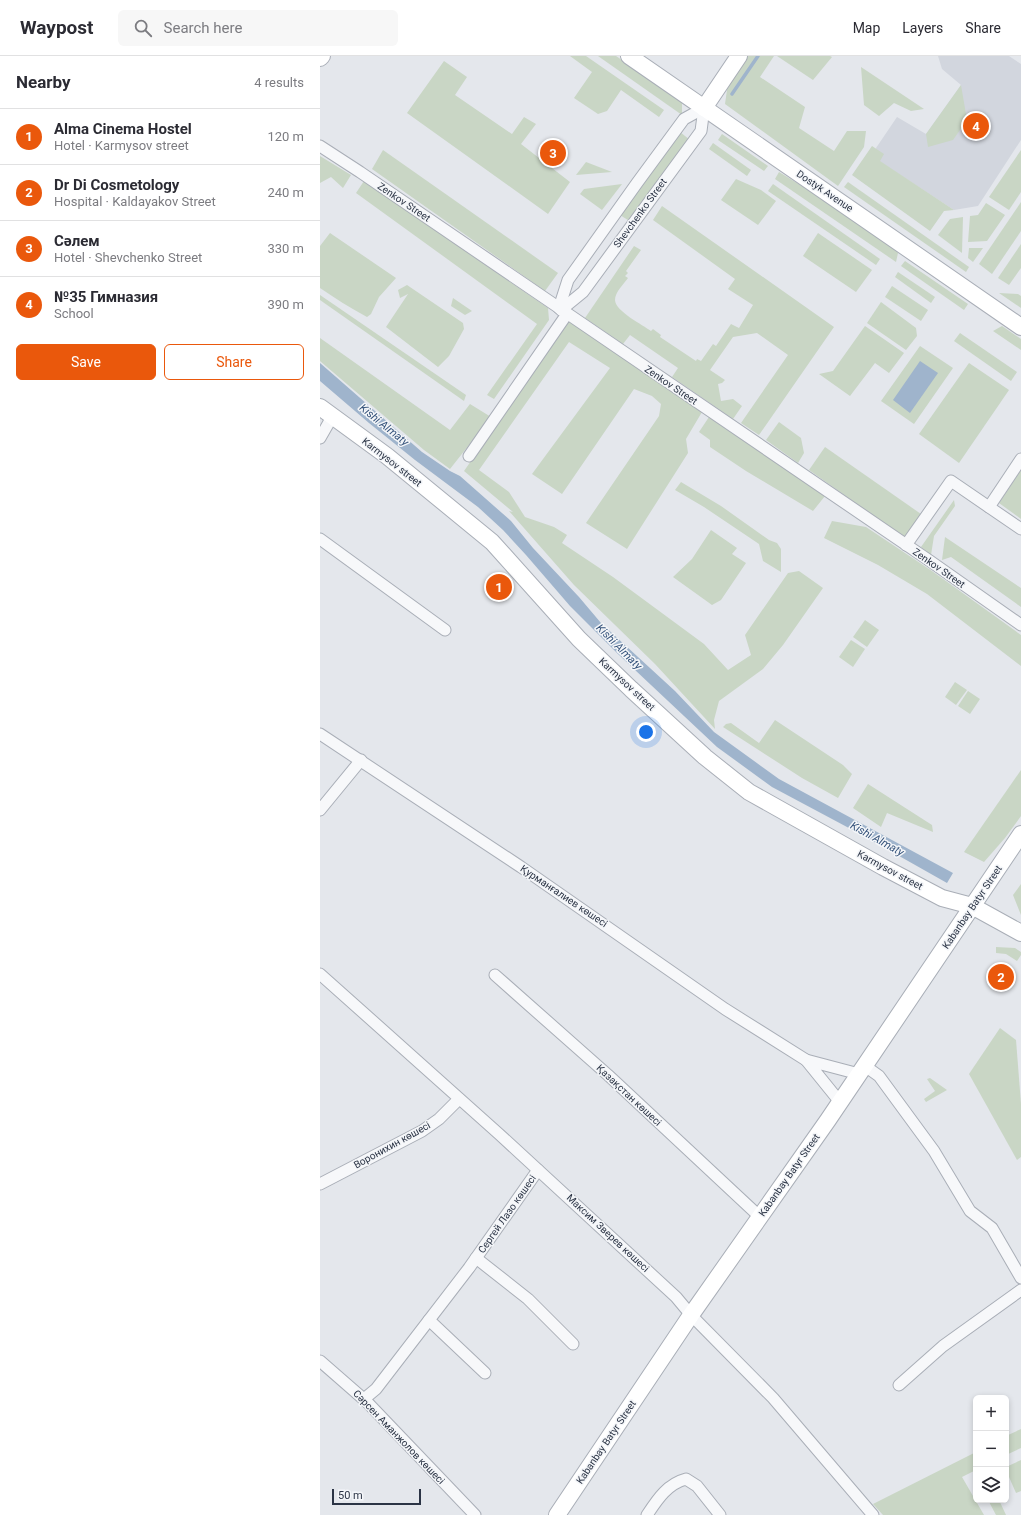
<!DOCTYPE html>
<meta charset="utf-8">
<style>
:root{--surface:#fff;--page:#f7f7f7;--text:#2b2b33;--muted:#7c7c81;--line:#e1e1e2;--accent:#ea580c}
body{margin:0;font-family:Roboto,sans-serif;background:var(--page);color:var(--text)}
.controls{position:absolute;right:12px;bottom:12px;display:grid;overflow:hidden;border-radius:6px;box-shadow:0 2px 6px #0003}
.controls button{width:36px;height:36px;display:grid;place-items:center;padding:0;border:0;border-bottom:1px solid var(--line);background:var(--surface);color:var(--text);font:20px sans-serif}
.scale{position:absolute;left:12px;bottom:10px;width:89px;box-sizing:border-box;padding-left:4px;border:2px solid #2b3445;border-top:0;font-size:11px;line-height:14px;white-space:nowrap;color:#2b3445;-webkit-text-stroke:3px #f4f6f9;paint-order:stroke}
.you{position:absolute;left:326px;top:676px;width:14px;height:14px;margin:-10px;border:3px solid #fff;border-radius:50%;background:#1a73e8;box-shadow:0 0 0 6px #1a73e833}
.badge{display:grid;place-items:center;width:26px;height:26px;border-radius:50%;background:var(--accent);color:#fff;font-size:13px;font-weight:700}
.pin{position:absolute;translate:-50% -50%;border:2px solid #fff;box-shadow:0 1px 4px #0006}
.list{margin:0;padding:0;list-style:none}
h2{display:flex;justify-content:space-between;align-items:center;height:52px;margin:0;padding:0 16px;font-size:17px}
h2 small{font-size:13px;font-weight:400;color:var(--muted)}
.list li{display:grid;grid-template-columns:26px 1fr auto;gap:12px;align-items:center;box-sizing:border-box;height:56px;padding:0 16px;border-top:1px solid var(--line)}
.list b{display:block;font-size:15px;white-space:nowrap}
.list p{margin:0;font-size:13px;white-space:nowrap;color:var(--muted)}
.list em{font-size:13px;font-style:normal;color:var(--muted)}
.actions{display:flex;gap:8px;padding:12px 16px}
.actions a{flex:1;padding:9px 0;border:1px solid var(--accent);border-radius:6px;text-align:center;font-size:14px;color:var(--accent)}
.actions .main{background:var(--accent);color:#fff}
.icon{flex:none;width:22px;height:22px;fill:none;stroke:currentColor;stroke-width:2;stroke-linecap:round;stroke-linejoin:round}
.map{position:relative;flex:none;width:701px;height:1459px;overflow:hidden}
header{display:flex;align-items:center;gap:24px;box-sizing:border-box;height:56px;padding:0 20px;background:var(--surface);border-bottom:1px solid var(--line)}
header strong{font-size:19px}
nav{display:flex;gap:22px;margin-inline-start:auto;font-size:14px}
.search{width:280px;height:36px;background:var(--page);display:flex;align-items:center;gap:10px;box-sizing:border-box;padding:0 14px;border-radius:6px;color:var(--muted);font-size:15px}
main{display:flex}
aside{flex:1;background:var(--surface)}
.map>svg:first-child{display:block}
</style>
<header>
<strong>Waypost</strong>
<div class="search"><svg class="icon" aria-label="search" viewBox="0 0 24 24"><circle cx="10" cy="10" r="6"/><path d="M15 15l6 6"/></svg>Search here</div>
<nav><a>Map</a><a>Layers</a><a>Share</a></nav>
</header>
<main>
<aside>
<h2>Nearby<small>4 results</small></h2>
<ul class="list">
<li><span class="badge">1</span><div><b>Alma Cinema Hostel</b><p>Hotel · Karmysov street</p></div><em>120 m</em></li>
<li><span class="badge">2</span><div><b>Dr Di Cosmetology</b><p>Hospital · Kaldayakov Street</p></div><em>240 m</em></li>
<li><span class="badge">3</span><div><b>Сәлем</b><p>Hotel · Shevchenko Street</p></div><em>330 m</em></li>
<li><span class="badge">4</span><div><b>№35 Гимназия</b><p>School</p></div><em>390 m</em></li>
</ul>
<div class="actions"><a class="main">Save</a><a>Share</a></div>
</aside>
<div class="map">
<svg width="701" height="1459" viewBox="0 0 701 1459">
<rect width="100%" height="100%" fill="#e4e7ec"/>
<path fill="#d2d6de" d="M618 0H689L701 8V84L658 150 634 154 559 105 556 92 577 61 606 78 641 29 622 13Z"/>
<g fill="#c9d6c5">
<path d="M250 0H266L344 54 339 61 301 34 287 55 278 58 254 42 272 16Z"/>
<path d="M278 0H296L362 45V59Z"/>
<path d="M427 0H454L440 21 485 51 479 72 514 95 527 75H546L544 91 518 130 405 48 408 27Z"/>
<path d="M457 0H510L512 1 493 24Z"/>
<path d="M124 5 147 21 135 39 192 78 204 61 216 68 201 88 250 126 228 158 87 57Z"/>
<path d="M541 11 604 53 591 55 574 47 559 60 544 49Z"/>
<path d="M641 29 647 64 633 84 608 91 606 78Z"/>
<path d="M360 76 370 84 311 166 300 159Z"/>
<path d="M402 78 448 110 444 115 398 84Z"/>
<path d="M393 87 431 114 427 120 389 93Z"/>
<path d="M552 90 564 98 560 105 634 154 624 155 610 175 532 119Z"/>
<path d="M63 94 238 217 225 235 52 113Z"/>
<path d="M701 94V136L689 154 669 141Z"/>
<path d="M0 100 31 119 23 132 11 121 0 127Z"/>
<path d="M266 106 292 116 256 119Z"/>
<path d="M459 116 495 138 574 192 578 197 576 206 455 123Z"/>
<path d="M416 123 441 134 456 145 438 169 401 144Z"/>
<path d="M44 125 228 252 229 264 174 343 167 339 217 268 36 137Z"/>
<path d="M528 126 649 211 646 216 524 131Z"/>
<path d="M302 128 282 154 260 138 264 133Z"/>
<path d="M453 128 560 203 556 209 448 135Z"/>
<path d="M701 146V175L672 218 659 208Z"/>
<path d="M666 147 685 159 667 185 648 186 650 160 658 159Z"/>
<path d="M342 150 514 271 439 379 421 367 468 299 437 277 413 281 390 314 405 324 402 327 398 328 401 345 413 343 422 350 413 363 352 321 358 312 310 279 303 288 265 262 314 190 321 194 306 215 308 217 305 220 308 222C304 228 295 236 295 244 295 255 323 269 331 275L333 273 341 279 340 281 376 305 377 303 381 305 393 288 396 290 411 268 419 272 433 249 408 233 415 223 333 164Z"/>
<path d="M643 161 642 197 618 179 630 163Z"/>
<path d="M10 177 76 222 59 241 51 258 47 261C30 252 15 242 0 232V190Z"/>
<path d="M498 177 552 214 536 236 483 200Z"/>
<path d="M701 188V212L689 229 678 222Z"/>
<path d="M649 192H663L653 206 648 202Z"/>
<path d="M585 205 648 248 644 254 581 210Z"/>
<path d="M578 216 615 241 611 247 575 221Z"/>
<path d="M87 229 143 267 144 273 129 300 118 311 66 271 88 238 80 242 78 234Z"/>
<path d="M572 230 608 254 601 265 565 241Z"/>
<path d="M679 237 698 238 701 240V252Z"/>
<path d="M0 239 146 339 144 345 0 244Z"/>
<path d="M133 242 152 255 145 259 131 250Z"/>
<path d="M561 246 596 272 597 280 586 294 547 267Z"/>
<path d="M249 265 382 356 366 383 368 397 307 493 266 467 339 360 341 348 332 340 314 333 242 438 212 418 290 312 249 286 159 414 189 436 205 461 234 471 247 479 242 487 293 521 384 588 408 614 431 599 425 579 468 517 479 515 503 532 463 589 443 613 399 645 394 664 395 673 335 608 254 529 189 455 193 456 144 415Z"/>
<path d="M545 270 584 297 569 317 555 307 530 340 499 318 513 315Z"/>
<path d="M682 270 701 283V294L673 275Z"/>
<path d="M640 277 697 316 691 325 634 285Z"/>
<path d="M0 282 130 374 150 348 171 361 130 413 104 394 0 305Z"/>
<path d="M600 290 633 312 594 368 561 345Z"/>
<path d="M649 307 689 334 639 407 599 378Z"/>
<path d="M389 361 505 440 493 455 426 415 390 391V384L379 376Z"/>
<path d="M459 366 481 382 484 397 478 407 446 384Z"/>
<path d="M505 391 601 458 600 462 585 482 489 414Z"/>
<path d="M701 414V463L679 447Z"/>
<path d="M361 426 401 450 449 484 457 487 461 493V516L443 505 439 488 384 451 355 434Z"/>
<path d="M634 444 635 450 614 480 611 499 601 491Z"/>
<path d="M512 465 546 471 612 515 701 579V610L607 538 558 509 504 482Z"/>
<path d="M391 474 417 492 412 498 426 507 401 544 392 549 353 521 372 503Z"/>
<path d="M625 481 701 532V551L631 501 622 504Z"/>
<path d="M545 564 559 574 547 591 533 581Z"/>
<path d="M531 584 545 593 533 611 519 601Z"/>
<path d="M635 626 647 634 636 649 625 641Z"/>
<path d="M648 635 660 643 650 658 638 650Z"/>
<path d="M455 664 523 709 532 718 518 742 482 722 403 671 406 668 411 667 439 687Z"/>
<path d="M701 714V760L685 782 664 806 644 796Z"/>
<path d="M548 728 612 769 613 776 567 757 561 771 533 752Z"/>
<path d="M701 828V859L693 839Z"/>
<path d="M676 891 695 892 701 896V899L697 905 686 898 676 897Z"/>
<path d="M680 972 696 984 701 1048V1101L697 1104 649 1018Z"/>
<path d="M610 1022 627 1034 606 1046 604 1043 615 1035 607 1023Z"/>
<path d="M701 1373V1392L686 1399V1380Z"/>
<path d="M656 1396V1414L642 1421 664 1459H563L553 1448Z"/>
<path d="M701 1404V1435L696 1437 689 1421 686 1422V1411Z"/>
<path d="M668 1444H679L686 1459H676Z"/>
</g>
<g fill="#9fb4cc">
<path d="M600 305 618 317 590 357 573 344Z"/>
<path d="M0 307 102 396 130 415 140 420 191 465 213 492 259 541 281 567 355 635 394 676 459 723 633 817 627 827 542 779 452 731 397 691 298 598 250 550 206 499 183 474 158 451 95 404 49 367 0 325Z"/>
</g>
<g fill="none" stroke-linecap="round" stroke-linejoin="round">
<path stroke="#9fb4cc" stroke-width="3.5" d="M412 38 438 0"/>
<defs>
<g id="street">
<path d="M0 90 40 116 610 505 701 569"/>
<path d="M239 252 248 224 317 127 364 63 384 52"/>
<path d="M241 254 263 236 381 75 384 52"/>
<path d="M0 382 12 361"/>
<path d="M149 400 247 258"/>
<path d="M669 451 701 403"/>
<path d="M0 483 125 574"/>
<path d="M586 489 631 425 701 473"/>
<path d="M0 678 201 811 405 953 486 1004"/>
<path d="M0 754 41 704"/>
<path d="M0 918 179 1078 356 1241 371 1259 453 1342 553 1459"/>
<path d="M175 919 288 1019 440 1161"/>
<path d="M545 1010 559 1020 614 1095 650 1155 672 1172 701 1222"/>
<path d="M520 1046 486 1004 539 1018"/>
<path d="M0 1128 102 1075 119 1063 139 1043"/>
<path d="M156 1202 208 1243 253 1288"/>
<path d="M109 1264 165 1317"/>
<path d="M0 1305 47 1346 155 1459"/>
<path d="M579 1329 623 1290 701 1234"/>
<path d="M44 1343 56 1333 149 1212 218 1114"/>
<path d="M327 1459C337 1444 347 1428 366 1423L377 1430 400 1459"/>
</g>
<g id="secondary">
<path d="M309 0 701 271"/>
<path d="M0 2 2 0"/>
<path d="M384 52 419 0"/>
<path d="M0 351 67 400 172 486 259 583 311 633 385 701 429 736 563 811 622 842 652 850 701 877"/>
<path d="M237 1459 371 1259 508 1064 701 778"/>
</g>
</defs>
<use href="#street" stroke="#a9aeb7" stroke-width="13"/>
<use href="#secondary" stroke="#a9aeb7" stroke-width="18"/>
<use href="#street" stroke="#f7f8fa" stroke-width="11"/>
<use href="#secondary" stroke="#fff" stroke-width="16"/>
</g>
<g text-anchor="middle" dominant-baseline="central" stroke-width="3" stroke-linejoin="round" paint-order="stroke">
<g font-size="10" fill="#2b3445" stroke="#f4f6f9">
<text transform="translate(505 135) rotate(34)">Dostyk Avenue</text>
<text transform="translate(84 146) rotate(34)">Zenkov Street</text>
<text transform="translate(320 157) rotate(-54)">Shevchenko Street</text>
<text transform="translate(351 329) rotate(34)">Zenkov Street</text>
<text transform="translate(72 406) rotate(38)">Karmysov street</text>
<text transform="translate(619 512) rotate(35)">Zenkov Street</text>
<text transform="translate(307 628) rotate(43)">Karmysov street</text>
<text transform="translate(570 814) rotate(28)">Karmysov street</text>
<text transform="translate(244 840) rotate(34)">Қурманғалиев көшесі</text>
<text transform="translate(652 851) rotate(-56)">Kabanbay Batyr Street</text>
<text transform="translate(309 1039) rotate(43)">Қазақстан көшесі</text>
<text transform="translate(72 1089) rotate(-29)">Воронихин көшесі</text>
<text transform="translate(469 1119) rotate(-55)">Kabanbay Batyr Street</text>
<text transform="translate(187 1158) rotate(-55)">Сергей Лазо көшесі</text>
<text transform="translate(288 1177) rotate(43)">Максим Зверев көшесі</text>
<text transform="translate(79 1381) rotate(46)">Сәрсен Аманжолов көшесі</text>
<text transform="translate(286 1386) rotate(-56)">Kabanbay Batyr Street</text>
</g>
<g font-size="11" font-style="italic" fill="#34527a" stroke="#f4f6f9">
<text transform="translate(64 369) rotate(39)">Kіshі Almaty</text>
<text transform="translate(299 591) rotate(45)">Kіshі Almaty</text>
<text transform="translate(557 783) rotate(29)">Kіshі Almaty</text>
</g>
</g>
</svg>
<div class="controls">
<button>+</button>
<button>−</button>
<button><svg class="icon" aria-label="layers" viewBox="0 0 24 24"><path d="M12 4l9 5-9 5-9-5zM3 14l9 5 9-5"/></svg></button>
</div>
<div class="scale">50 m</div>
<div class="you"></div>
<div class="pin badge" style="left:179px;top:531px">1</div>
<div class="pin badge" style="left:681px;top:921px">2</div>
<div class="pin badge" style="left:233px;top:97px">3</div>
<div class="pin badge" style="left:656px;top:70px">4</div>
</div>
</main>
